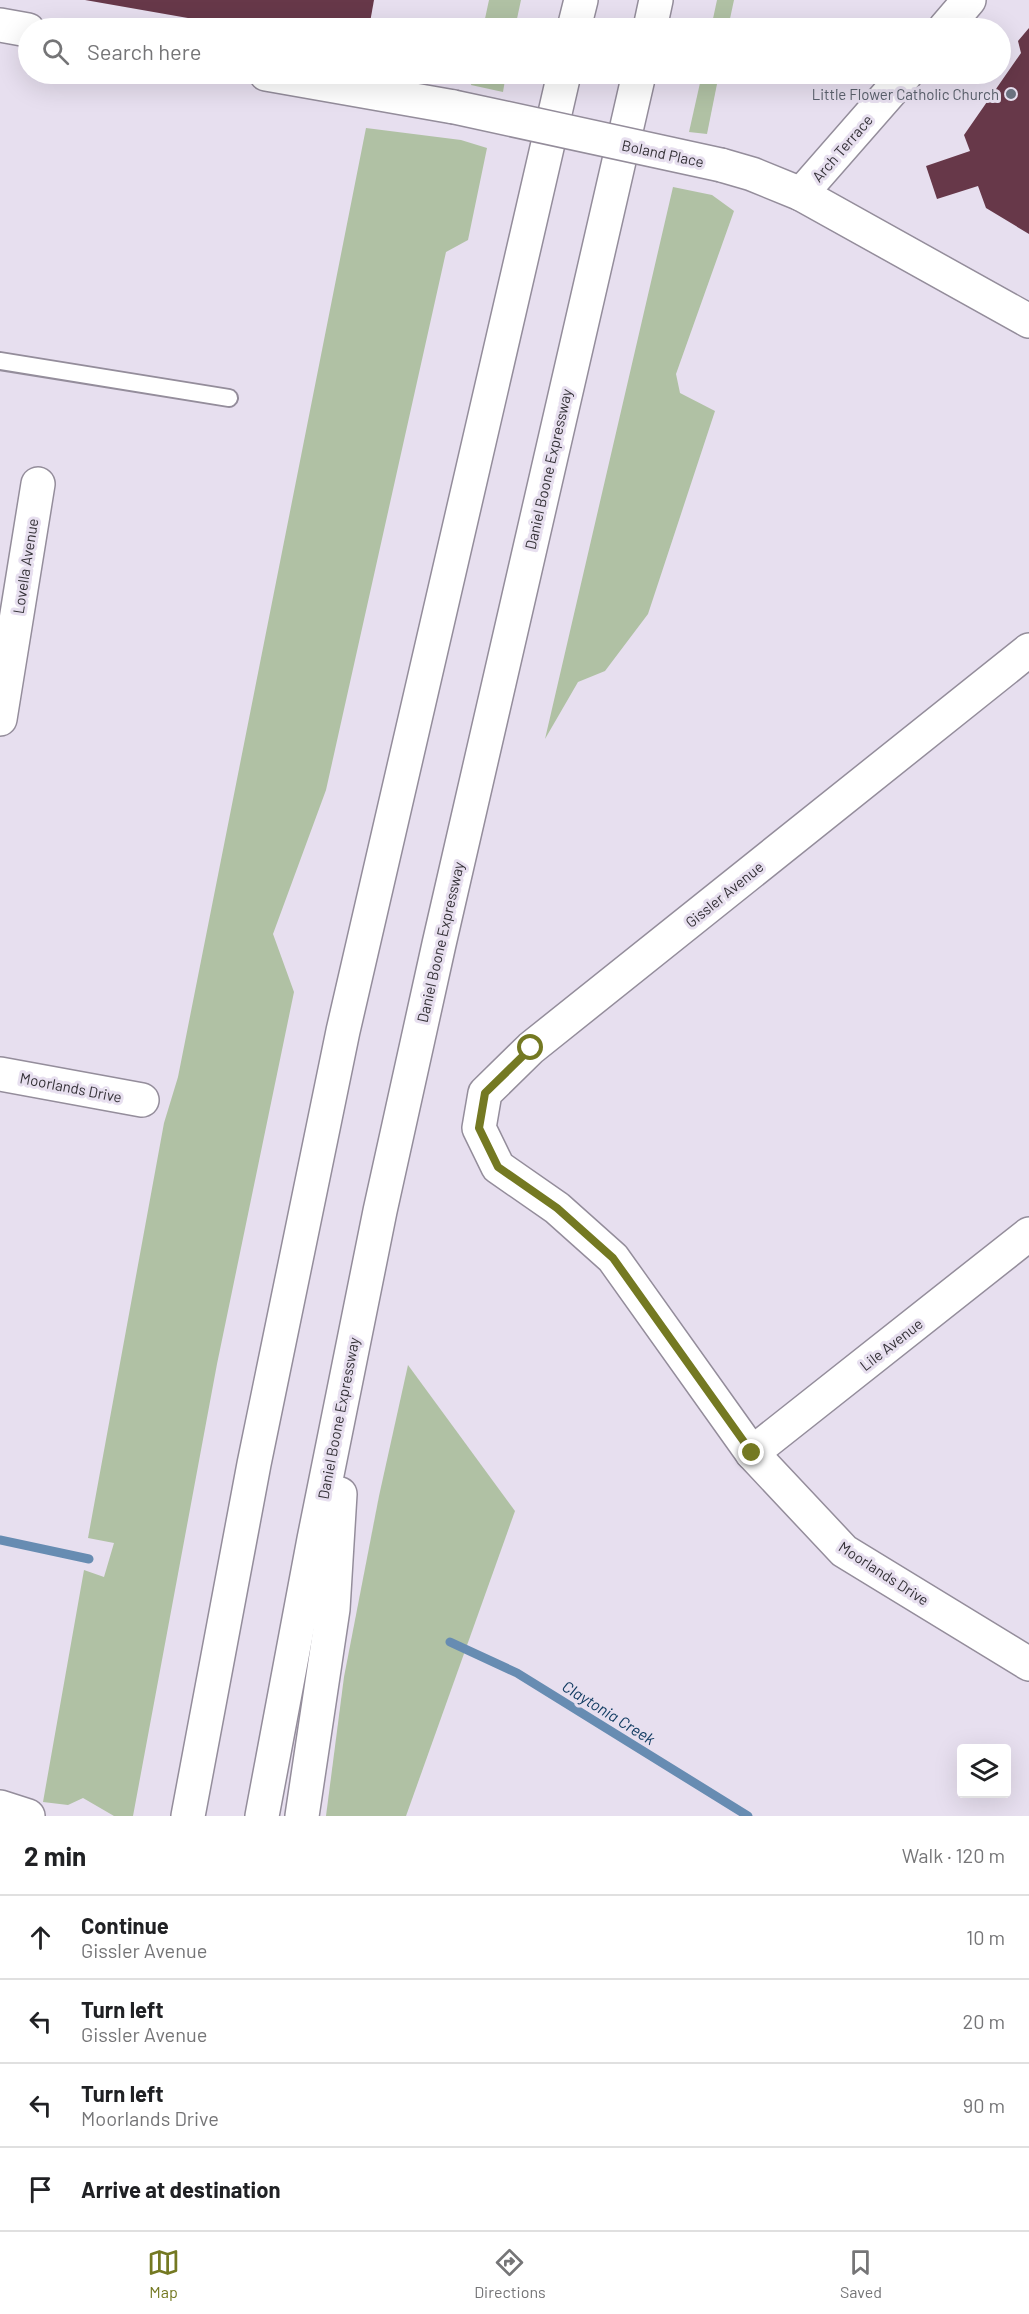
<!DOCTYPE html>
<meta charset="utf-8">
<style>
:root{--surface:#fff;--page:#f6f6f6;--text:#202124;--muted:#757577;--line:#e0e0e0;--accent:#747922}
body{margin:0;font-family:Barlow,sans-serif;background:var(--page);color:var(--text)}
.controls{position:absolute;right:18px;bottom:18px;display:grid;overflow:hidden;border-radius:6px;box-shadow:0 6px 24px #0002}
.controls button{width:54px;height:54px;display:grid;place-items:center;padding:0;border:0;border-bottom:2px solid var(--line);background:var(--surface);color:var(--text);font:30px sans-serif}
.stop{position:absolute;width:18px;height:18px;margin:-14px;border:4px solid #747922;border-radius:50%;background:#fff}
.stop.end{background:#747922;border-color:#fff;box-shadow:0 2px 6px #0008}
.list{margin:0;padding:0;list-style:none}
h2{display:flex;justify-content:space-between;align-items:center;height:78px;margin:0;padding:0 24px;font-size:26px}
h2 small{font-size:20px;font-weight:400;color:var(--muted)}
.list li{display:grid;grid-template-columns:39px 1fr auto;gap:18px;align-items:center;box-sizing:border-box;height:84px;padding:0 24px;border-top:2px solid var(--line)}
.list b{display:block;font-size:22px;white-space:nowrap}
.list p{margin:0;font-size:20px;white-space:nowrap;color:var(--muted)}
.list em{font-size:20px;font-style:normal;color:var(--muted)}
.icon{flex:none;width:33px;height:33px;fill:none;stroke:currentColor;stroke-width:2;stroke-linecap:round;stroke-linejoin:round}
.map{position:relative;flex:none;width:1029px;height:1816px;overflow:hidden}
.search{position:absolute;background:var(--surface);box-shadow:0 6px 24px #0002;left:18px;right:18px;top:18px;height:66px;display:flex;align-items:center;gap:15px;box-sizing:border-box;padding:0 21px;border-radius:33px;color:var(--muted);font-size:22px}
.sheet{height:414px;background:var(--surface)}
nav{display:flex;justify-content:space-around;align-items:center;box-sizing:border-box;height:84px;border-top:2px solid var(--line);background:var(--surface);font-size:16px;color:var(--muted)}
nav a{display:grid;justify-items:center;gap:3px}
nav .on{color:var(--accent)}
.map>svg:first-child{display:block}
</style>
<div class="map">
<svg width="1029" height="1816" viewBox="0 0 1029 1816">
<rect width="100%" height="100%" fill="#e7dfef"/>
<g fill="#b0c1a4">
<path d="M489 0H521L515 28H483Z"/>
<path d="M717 0H734L728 28H711Z"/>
<path d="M473 74H506L503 92 471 85Z"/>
<path d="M702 74H719L707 134 689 132Z"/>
<path d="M366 128 461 140 487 148 468 240 446 252 326 790 273 934 294 992 217 1364 133 1816H114L83 1798 68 1805 43 1802 84 1570 104 1577 114 1543 88 1538 164 1123 178 1077Z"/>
<path d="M673 187 712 195 734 211 676 374 680 393 715 411 648 614 605 671 578 682 545 739Z"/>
<path d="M408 1365 515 1511 406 1816H326L344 1677 379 1496Z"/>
</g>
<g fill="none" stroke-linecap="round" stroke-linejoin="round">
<g stroke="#678cb2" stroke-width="9">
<path d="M0 1540 89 1559"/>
<path d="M450 1642 517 1673 748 1816"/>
</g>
</g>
<g fill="#673849">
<path d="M85 0H374L369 28H245Z"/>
<path d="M1029 28V234L986 208 978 186 937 199 926 166 970 151 964 135 1021 53 1018 41Z"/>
</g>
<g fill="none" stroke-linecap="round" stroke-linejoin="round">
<defs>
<path id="service" d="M0 361 229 398"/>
<g id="minor">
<path d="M0 25 28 30"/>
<path d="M945 28 969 0"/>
<path d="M266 74 454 107"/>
<path d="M721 165 752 174 801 194 1029 321"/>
<path d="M801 194 906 74"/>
<path d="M1029 650 531 1048 485 1093 479 1128 498 1167 557 1208 613 1258 752 1453 844 1551 1029 1664"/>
<path d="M0 719 38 484"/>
<path d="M0 1074 142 1100"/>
<path d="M752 1453 1029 1234"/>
<path d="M0 1807 28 1816"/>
</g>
<g id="motorway">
<path d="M574 28 581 0"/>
<path d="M650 28 656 0"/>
<path d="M188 1816 254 1464 343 1031 564 74"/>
<path d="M262 1816 314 1539 380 1211 439 944 639 74"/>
<path d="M302 1816 333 1609 340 1494"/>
</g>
</defs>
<use href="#service" stroke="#948d9b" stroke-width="20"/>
<use href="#minor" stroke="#948d9b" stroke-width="36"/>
<use href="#motorway" stroke="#948d9b" stroke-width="36"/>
<use href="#service" stroke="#fff" stroke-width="16"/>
<use href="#minor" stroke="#fff" stroke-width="33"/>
<use href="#motorway" stroke="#fff" stroke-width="33"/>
<defs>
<path id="minor-bridge" d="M454 107 721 165"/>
</defs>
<use href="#minor-bridge" stroke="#948d9b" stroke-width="36" stroke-linecap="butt"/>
<use href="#minor-bridge" stroke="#fff" stroke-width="33"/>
</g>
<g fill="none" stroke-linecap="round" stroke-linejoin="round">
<path stroke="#747922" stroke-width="8" d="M531 1048 485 1093 479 1128 498 1167 557 1208 613 1258 752 1453"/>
</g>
<circle fill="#6b7280" stroke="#e7dfef" stroke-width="2" cx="1011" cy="94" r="6"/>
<g text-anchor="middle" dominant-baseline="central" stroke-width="6" stroke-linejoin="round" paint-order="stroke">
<g font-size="15" fill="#5b616d" stroke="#e7dfef" text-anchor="end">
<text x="999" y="94">Little Flower Catholic Church</text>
</g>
<g font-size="15" fill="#343137" stroke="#e7dfef">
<text transform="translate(842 148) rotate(-49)">Arch Terrace</text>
<text transform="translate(663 153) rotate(12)">Boland Place</text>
<text transform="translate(548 469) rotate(-77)">Daniel Boone Expressway</text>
<text transform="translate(25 566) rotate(-81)">Lovella Avenue</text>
<text transform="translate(724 894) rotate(-39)">Gissler Avenue</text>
<text transform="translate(440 942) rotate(-77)">Daniel Boone Expressway</text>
<text transform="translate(71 1087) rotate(11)">Moorlands Drive</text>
<text transform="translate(891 1344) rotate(-38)">Lile Avenue</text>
<text transform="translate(338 1418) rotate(-79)">Daniel Boone Expressway</text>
<text transform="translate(884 1573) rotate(33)">Moorlands Drive</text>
</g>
<g font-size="16" font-style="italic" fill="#123c62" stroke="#e7dfef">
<text transform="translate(609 1712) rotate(32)">Claytonia Creek</text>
</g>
</g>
</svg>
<div class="controls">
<button><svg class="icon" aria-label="layers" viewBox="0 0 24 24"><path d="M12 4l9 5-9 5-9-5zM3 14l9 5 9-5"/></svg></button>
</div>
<div class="stop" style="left:531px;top:1048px"></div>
<div class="stop end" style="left:752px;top:1453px"></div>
<div class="search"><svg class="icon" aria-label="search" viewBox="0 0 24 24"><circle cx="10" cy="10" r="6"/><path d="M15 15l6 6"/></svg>Search here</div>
</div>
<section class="sheet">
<h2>2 min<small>Walk · 120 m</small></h2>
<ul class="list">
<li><svg class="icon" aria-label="ahead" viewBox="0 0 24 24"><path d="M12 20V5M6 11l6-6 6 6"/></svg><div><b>Continue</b><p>Gissler Avenue</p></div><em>10 m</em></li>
<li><svg class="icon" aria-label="left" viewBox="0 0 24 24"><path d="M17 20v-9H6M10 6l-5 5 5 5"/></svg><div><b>Turn left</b><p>Gissler Avenue</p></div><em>20 m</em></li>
<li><svg class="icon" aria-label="left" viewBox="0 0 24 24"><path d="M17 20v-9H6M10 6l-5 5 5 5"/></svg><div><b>Turn left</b><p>Moorlands Drive</p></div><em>90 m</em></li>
<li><svg class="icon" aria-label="arrive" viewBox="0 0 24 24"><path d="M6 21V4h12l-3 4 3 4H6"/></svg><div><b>Arrive at destination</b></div></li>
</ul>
</section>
<nav>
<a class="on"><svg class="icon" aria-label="map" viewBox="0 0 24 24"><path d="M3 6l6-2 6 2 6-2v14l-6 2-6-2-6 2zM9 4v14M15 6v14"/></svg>Map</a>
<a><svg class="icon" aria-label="directions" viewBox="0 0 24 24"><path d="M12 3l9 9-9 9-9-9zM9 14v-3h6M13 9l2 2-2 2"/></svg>Directions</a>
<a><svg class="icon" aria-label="saved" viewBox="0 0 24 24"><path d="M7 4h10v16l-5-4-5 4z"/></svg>Saved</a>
</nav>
